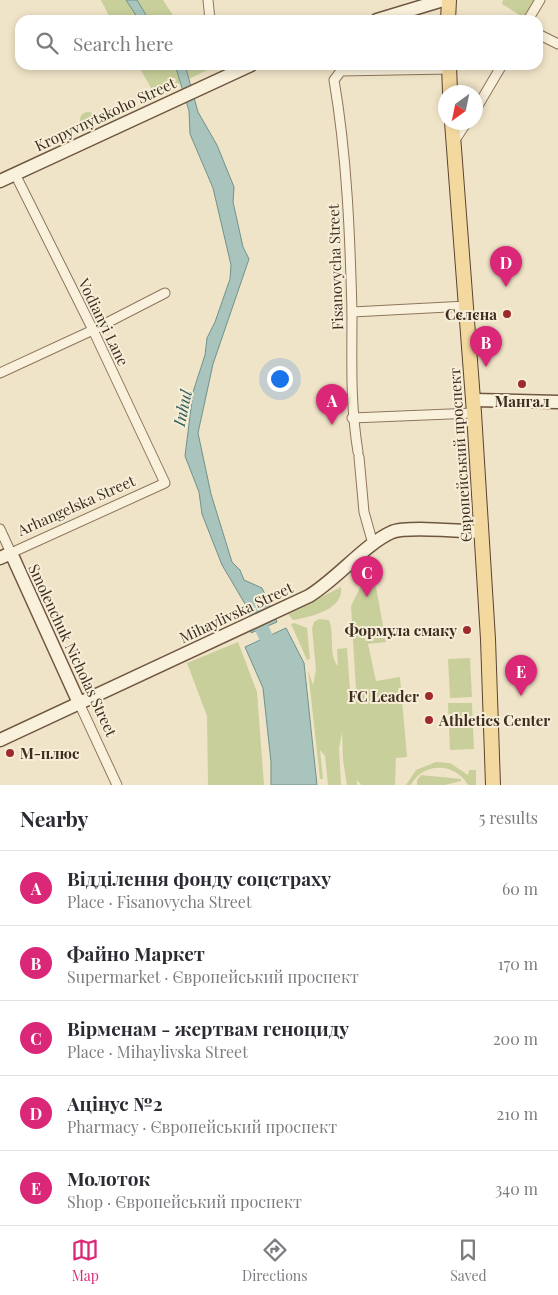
<!DOCTYPE html>
<meta charset="utf-8">
<style>
:root{--surface:#fff;--page:#f7f7f7;--text:#2b2b33;--muted:#7c7c81;--line:#e1e1e2;--accent:#db2777}
body{margin:0;font-family:"Playfair Display",serif;background:var(--page);color:var(--text)}
.compass{position:absolute;left:438px;top:85px;width:45px;height:45px;border-radius:50%;background:var(--surface);box-shadow:0 2px 8px #0003;rotate:213deg}
.you{position:absolute;left:279px;top:378px;width:18px;height:18px;margin:-12px;border:4px solid #fff;border-radius:50%;background:#1a73e8;box-shadow:0 0 0 8px #1a73e833}
.badge{display:grid;place-items:center;width:32px;height:32px;border-radius:50%;background:var(--accent);color:#fff;font-size:16px;font-weight:700}
.pin{position:absolute;translate:-50% -41px;filter:drop-shadow(0 1px 2px #0008)}
.pin::after{content:'';position:absolute;top:26px;width:18px;height:15px;background:inherit;clip-path:polygon(0 0,100% 0,50% 100%)}
.list{margin:0;padding:0;list-style:none}
h2{display:flex;justify-content:space-between;align-items:center;height:65px;margin:0;padding:0 20px;font-size:21px}
h2 small{font-size:16px;font-weight:400;color:var(--muted)}
.list li{display:grid;grid-template-columns:32px 1fr auto;gap:15px;align-items:center;box-sizing:border-box;height:75px;padding:0 20px;border-top:1px solid var(--line)}
.list b{display:block;font-size:19px;white-space:nowrap}
.list p{margin:0;font-size:16px;white-space:nowrap;color:var(--muted)}
.list em{font-size:16px;font-style:normal;color:var(--muted)}
.icon{flex:none;width:28px;height:28px;fill:none;stroke:currentColor;stroke-width:2;stroke-linecap:round;stroke-linejoin:round}
.map{position:relative;flex:none;width:558px;height:785px;overflow:hidden}
.search{position:absolute;background:var(--surface);box-shadow:0 2px 8px #0003;left:15px;right:15px;top:15px;height:55px;display:flex;align-items:center;gap:12px;box-sizing:border-box;padding:0 18px;border-radius:15px;color:var(--muted);font-size:19px}
.sheet{height:440px;background:var(--surface)}
nav{display:flex;justify-content:space-around;align-items:center;box-sizing:border-box;height:70px;border-top:1px solid var(--line);background:var(--surface);font-size:14px;color:var(--muted)}
nav a{display:grid;justify-items:center;gap:2px}
nav .on{color:var(--accent)}
.map>svg:first-child{display:block}
</style>
<div class="map">
<svg width="558" height="785" viewBox="0 0 558 785">
<rect width="100%" height="100%" fill="#f0e4c8"/>
<g fill="#c9cf9b">
<path d="M101 0H163L176 20H111Z"/>
<path d="M503 0H535L524 18 502 4Z"/>
<path d="M138 65H215L216 66 155 95Z"/>
<circle cx="88" cy="120" r="8"/>
<path d="M366 575 376 587 386 642 368 644 376 681 400 677 407 757 396 758 395 785H361L357 780V785H347L343 760 342 733 339 748 341 785H328L325 756 320 750 323 779H320L308 670 313 685 316 670 312 628 314 622 319 619 329 620C335 634 328 655 338 666L337 649 347 648 350 691 356 690 351 606Z"/>
<path d="M341 587C344 610 310 617 293 620L288 614Z"/>
<path d="M294 623 307 628 310 659 307 660 291 624Z"/>
<path d="M238 642 257 692 264 785H208L207 716 187 663Z"/>
<path d="M470 658 472 697 450 698 448 659Z"/>
<path d="M448 703H472L474 749 450 750Z"/>
<path d="M436 762 450 763 468 775 469 770H476V785H468C455 762 423 762 411 785H406L416 770Z"/>
<path d="M421 775 461 779V781L445 785H417V780Z"/>
</g>
<g fill="#a9c4bc" stroke="#6f938a">
<path d="M126 0H137L149 20H139Z"/>
<path d="M175 65H185L198 112 217 145 234 187 233 202 243 247 249 259 213 364 198 433 211 494 232 562 240 570 244 580 262 588 277 622 251 633V614L222 565 202 514 199 492 185 456 193 392 205 355 207 338 215 322 230 279 231 265 213 188 190 134 189 111Z"/>
<path d="M286 628 304 663 317 785H271V762L263 688 245 647Z"/>
</g>
<g fill="none" stroke-linecap="round" stroke-linejoin="round">
<path stroke="#a9c4bc" stroke-width="14" d="M255 612 273 654"/>
<defs>
<g id="street">
<path d="M208 0 210 20"/>
<path d="M528 20 540 0"/>
<path d="M538 34 558 44"/>
<path d="M476 109 502 65"/>
<path d="M453 143 467 122"/>
<path d="M352 312 467 306"/>
<path d="M0 373 93 330 165 293"/>
<path d="M352 418 474 413"/>
<path d="M358 452C350 402 352 362 352 312 350 235 347 156 334 80L341 71 449 69"/>
<path d="M359 457 364 512 373 544"/>
<path d="M0 529 11 553 165 483 93 330 15 174"/>
<path d="M79 703 117 785"/>
</g>
<g id="secondary">
<path d="M377 20 443 0"/>
<path d="M0 181 251 65"/>
<path d="M473 400 558 402"/>
<path d="M0 558 11 553 79 703"/>
<path d="M0 740 309 596C337 579 365 544 392 532 407 526 462 531 481 532"/>
</g>
<g id="primary">
<path d="M448 20 449 0"/>
<path d="M449 65 450 92"/>
<path d="M452 122 474 413 488 639 493 785"/>
</g>
</defs>
<use href="#street" stroke="#8d765c" stroke-width="11"/>
<use href="#secondary" stroke="#6f573f" stroke-width="15"/>
<use href="#primary" stroke="#5b4430" stroke-width="16"/>
<use href="#street" stroke="#faf1dc" stroke-width="9"/>
<use href="#secondary" stroke="#faf1dc" stroke-width="12"/>
<use href="#primary" stroke="#f3d9a0" stroke-width="14"/>
</g>
<g fill="#9e2a2b" stroke="#f7eed8" stroke-width="2">
<circle cx="507" cy="314" r="5"/>
<circle cx="522" cy="384" r="5"/>
<circle cx="467" cy="630" r="5"/>
<circle cx="429" cy="696" r="5"/>
<circle cx="429" cy="720" r="5"/>
<circle cx="10" cy="753" r="5"/>
</g>
<g text-anchor="middle" dominant-baseline="central" stroke-width="4" stroke-linejoin="round" paint-order="stroke">
<g font-size="15" fill="#3d2e20" stroke="#f7eed8">
<text transform="translate(105 114) rotate(-25)">Kropyvnytskoho Street</text>
<text transform="translate(335 267) rotate(-92)">Fisanovycha Street</text>
<text transform="translate(104 322) rotate(64)">Vodianyi Lane</text>
<text transform="translate(460 455) rotate(-94)">Європейський проспект</text>
<text transform="translate(76 505) rotate(-24)">Arhangelska Street</text>
<text transform="translate(236 612) rotate(-25)">Mihaylivska Street</text>
<text transform="translate(73 650) rotate(65)">Smolenchuk Nicholas Street</text>
</g>
<g font-size="15" font-weight="bold" fill="#3d2e20" stroke="#f7eed8" text-anchor="end">
<text x="497" y="314">Сєлєна</text>
<text x="522" y="401" text-anchor="middle">Мангал</text>
<text x="457" y="630">Формула смаку</text>
<text x="419" y="696">FC Leader</text>
<text x="439" y="720" text-anchor="start">Athletics Center</text>
<text x="20" y="753" text-anchor="start">М-плюс</text>
</g>
<g font-size="16" font-style="italic" fill="#2f5d5a" stroke="#f7eed8">
<text transform="translate(182 408) rotate(-78)">Inhul</text>
</g>
</g>
</svg>
<svg class="compass" viewBox="-18 -18 36 36"><path d="M0-13l5 13h-10z" fill="#e53935"/><path d="M0 13l5-13h-10z" fill="#7c7c81"/></svg>
<div class="you"></div>
<div class="pin badge" style="left:332px;top:425px">A</div>
<div class="pin badge" style="left:486px;top:367px">B</div>
<div class="pin badge" style="left:367px;top:597px">C</div>
<div class="pin badge" style="left:506px;top:287px">D</div>
<div class="pin badge" style="left:521px;top:696px">E</div>
<div class="search"><svg class="icon" aria-label="search" viewBox="0 0 24 24"><circle cx="10" cy="10" r="6"/><path d="M15 15l6 6"/></svg>Search here</div>
</div>
<section class="sheet">
<h2>Nearby<small>5 results</small></h2>
<ul class="list">
<li><span class="badge">A</span><div><b>Відділення фонду соцстраху</b><p>Place · Fisanovycha Street</p></div><em>60 m</em></li>
<li><span class="badge">B</span><div><b>Файно Маркет</b><p>Supermarket · Європейський проспект</p></div><em>170 m</em></li>
<li><span class="badge">C</span><div><b>Вірменам - жертвам геноциду</b><p>Place · Mihaylivska Street</p></div><em>200 m</em></li>
<li><span class="badge">D</span><div><b>Ацінус №2</b><p>Pharmacy · Європейський проспект</p></div><em>210 m</em></li>
<li><span class="badge">E</span><div><b>Молоток</b><p>Shop · Європейський проспект</p></div><em>340 m</em></li>
</ul>
</section>
<nav>
<a class="on"><svg class="icon" aria-label="map" viewBox="0 0 24 24"><path d="M3 6l6-2 6 2 6-2v14l-6 2-6-2-6 2zM9 4v14M15 6v14"/></svg>Map</a>
<a><svg class="icon" aria-label="directions" viewBox="0 0 24 24"><path d="M12 3l9 9-9 9-9-9zM9 14v-3h6M13 9l2 2-2 2"/></svg>Directions</a>
<a><svg class="icon" aria-label="saved" viewBox="0 0 24 24"><path d="M7 4h10v16l-5-4-5 4z"/></svg>Saved</a>
</nav>
